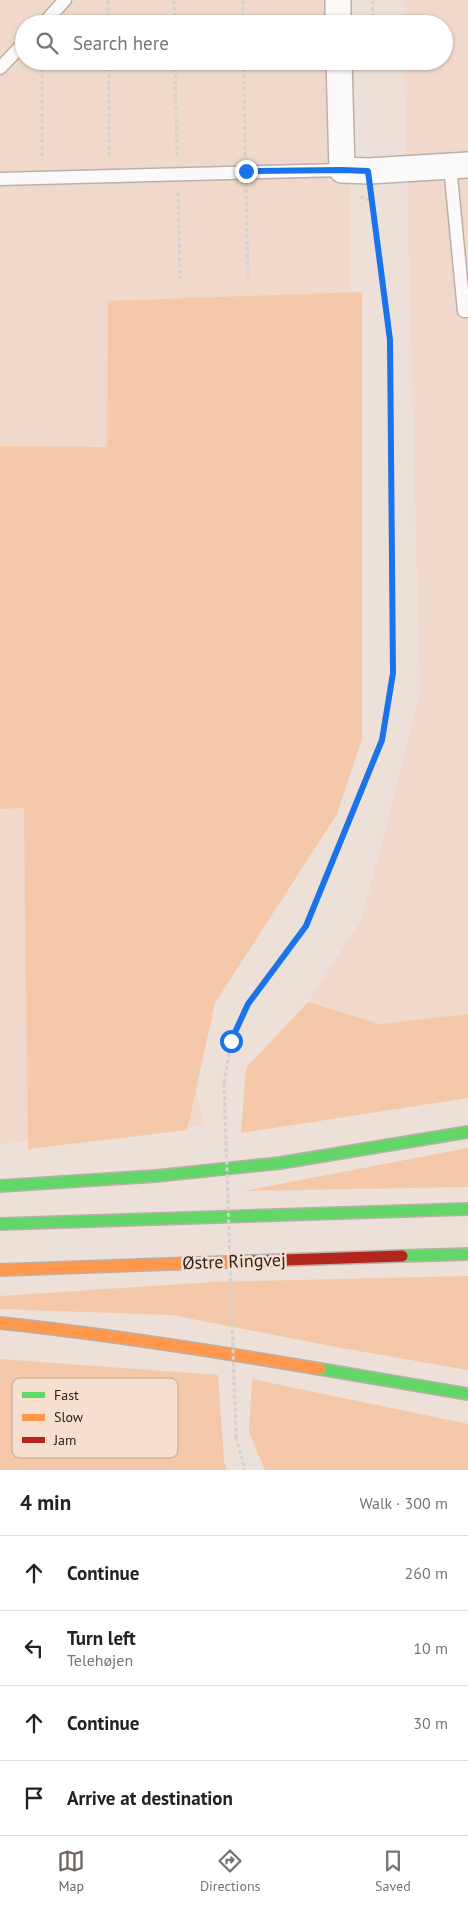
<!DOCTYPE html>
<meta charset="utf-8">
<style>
:root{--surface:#fff;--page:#f2f2f2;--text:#222;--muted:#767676;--line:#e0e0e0;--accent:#6f655e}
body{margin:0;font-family:"PT Sans",sans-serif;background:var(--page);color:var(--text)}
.stop{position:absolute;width:15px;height:15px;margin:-11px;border:4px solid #1a73e8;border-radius:50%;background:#fff}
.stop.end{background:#1a73e8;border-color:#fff;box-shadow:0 1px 5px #0008}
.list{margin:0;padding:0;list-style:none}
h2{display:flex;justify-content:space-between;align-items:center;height:65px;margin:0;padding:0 20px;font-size:21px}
h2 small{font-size:16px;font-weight:400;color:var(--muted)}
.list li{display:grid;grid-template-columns:32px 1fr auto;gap:15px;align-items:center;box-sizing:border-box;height:75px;padding:0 20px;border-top:1px solid var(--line)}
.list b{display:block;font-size:19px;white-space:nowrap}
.list p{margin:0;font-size:16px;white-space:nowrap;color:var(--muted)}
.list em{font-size:16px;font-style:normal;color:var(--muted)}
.icon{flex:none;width:28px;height:28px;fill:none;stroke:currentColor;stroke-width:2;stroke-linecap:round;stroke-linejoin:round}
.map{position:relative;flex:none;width:468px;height:1470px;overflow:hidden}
.search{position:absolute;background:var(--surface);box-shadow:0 1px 4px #0004;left:15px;right:15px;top:15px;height:55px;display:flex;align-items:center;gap:12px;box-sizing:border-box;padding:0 18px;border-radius:28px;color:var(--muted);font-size:19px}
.sheet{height:365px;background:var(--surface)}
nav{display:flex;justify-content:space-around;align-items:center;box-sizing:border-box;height:70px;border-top:1px solid var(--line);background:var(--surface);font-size:14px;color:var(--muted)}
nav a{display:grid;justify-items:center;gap:2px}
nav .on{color:var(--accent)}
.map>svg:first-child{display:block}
</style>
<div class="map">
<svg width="468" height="1470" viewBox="0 0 468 1470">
<rect width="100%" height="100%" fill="#ede0d8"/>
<g fill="#f0d9cb">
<path d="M0 0H341L342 24H24V61H344L351 224V735L211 1001 194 1079 203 1125 0 1144Z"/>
<path d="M403 0H468V1014L380 1024 308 1002 362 919 420 694 404 61H444V24H404Z"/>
</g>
<g fill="#f4c8a9">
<path d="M362 292V739L337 814 215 1003 187 1130 28 1149 24 808 0 809V446L107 447 108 301Z"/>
<path d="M308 1002 380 1024 468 1014V1098L241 1133 246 1068Z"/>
<path d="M468 1148V1187L244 1191Z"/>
<path d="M468 1276V1370L336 1347 172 1315 0 1309V1296L213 1282Z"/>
<path d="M0 1359 218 1375 224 1462 227 1470H0Z"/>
<path d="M252 1379 468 1424V1470H265L249 1432Z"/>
</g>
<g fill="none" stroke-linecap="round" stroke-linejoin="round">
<defs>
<g id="lane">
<path d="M43 24 65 0"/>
<path d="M0 68 24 43"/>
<path d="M450 166 464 311H468"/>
<path d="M0 179 342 170"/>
</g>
<g id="street">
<path d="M338 0V24"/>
<path d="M339 61 342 170 369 171 468 165"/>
</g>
<g id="fast">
<path d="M0 1186 156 1176 280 1163 468 1132"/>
<path d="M0 1224 468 1209"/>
<path d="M402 1256 468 1254"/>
<path d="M320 1369 468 1394"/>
</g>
<g id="slow">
<path d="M0 1270 253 1261"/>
<path d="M0 1323C107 1334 214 1351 320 1369"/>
</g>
<path id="jam" d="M253 1261 402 1256"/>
</defs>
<use href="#lane" stroke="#bab0a9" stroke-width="15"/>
<use href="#street" stroke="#bab0a9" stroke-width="28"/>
<use href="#fast" stroke="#bab0a9" stroke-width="14"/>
<use href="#slow" stroke="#bab0a9" stroke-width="14"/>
<use href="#jam" stroke="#bab0a9" stroke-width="14"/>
<g stroke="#d4d1ce" stroke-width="3" stroke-dasharray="4 2.5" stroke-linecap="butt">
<path d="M108 0V24"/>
<path d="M174 0 175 24"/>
<path d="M243 0V24"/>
<path d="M372 24 373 0"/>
<path d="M42 61V160"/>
<path d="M109 61V158"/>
<path d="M175 61 177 158"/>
<path d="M244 61 245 156"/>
<path d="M246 189 248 276"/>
<path d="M178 192 180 279"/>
<path d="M360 197 372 201"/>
<path d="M224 1083 231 1041 248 1004 306 926 382 741 393 673 390 339 372 196"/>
<path d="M236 1437 245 1470"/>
</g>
<use href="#lane" stroke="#fcfaf9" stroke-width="12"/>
<use href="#street" stroke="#fcfaf9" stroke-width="25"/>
<use href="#fast" stroke="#63d668" stroke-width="11"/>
<use href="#slow" stroke="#ff974d" stroke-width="11"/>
<use href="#jam" stroke="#b3261e" stroke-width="11"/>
<path stroke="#d4d1ce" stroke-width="3" stroke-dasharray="4 2.5" stroke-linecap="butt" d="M224 1083 236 1437"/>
</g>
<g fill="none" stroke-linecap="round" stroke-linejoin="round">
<path stroke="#1a73e8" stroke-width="6" d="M231 1041 248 1004 306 926 382 740 393 673 390 340 368 171 342 170 246 171"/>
</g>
<g text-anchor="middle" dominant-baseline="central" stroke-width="5" stroke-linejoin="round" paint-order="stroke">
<g font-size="18" fill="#2b231d" stroke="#f6dfcf">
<text transform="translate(234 1261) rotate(-2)">Østre Ringvej</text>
</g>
</g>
<rect x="12" y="1378" width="166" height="80" rx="8" fill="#f6dfcf" stroke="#b9a79a" stroke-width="1"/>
<rect x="22" y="1392" width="23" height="6" fill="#63d668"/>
<rect x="22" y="1414" width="23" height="7" fill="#ff974d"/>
<rect x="22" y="1437" width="23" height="6" fill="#b3261e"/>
<g font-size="14" fill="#2b231d">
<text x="54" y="1400">Fast</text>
<text x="54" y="1422">Slow</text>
<text x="54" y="1445">Jam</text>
</g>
</svg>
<div class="stop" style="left:231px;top:1041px"></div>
<div class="stop end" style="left:246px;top:171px"></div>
<div class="search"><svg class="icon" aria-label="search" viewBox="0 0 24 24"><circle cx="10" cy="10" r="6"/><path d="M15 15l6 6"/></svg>Search here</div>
</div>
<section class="sheet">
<h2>4 min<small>Walk · 300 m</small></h2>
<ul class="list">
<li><svg class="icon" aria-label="ahead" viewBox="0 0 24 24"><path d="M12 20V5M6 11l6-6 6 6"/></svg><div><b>Continue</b></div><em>260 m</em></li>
<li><svg class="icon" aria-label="left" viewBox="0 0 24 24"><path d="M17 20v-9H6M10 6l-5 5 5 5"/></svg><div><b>Turn left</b><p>Telehøjen</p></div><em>10 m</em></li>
<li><svg class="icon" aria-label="ahead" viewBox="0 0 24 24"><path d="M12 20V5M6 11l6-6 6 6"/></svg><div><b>Continue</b></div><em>30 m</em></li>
<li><svg class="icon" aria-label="arrive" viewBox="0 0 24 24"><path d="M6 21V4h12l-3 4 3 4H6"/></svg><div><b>Arrive at destination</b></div></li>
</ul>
</section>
<nav>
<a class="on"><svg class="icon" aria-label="map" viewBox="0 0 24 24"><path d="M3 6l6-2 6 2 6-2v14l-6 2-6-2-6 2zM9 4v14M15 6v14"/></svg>Map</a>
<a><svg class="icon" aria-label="directions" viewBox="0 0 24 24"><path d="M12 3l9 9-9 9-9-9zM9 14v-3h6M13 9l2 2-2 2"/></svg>Directions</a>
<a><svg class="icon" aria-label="saved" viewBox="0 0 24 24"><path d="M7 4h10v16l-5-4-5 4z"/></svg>Saved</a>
</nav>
